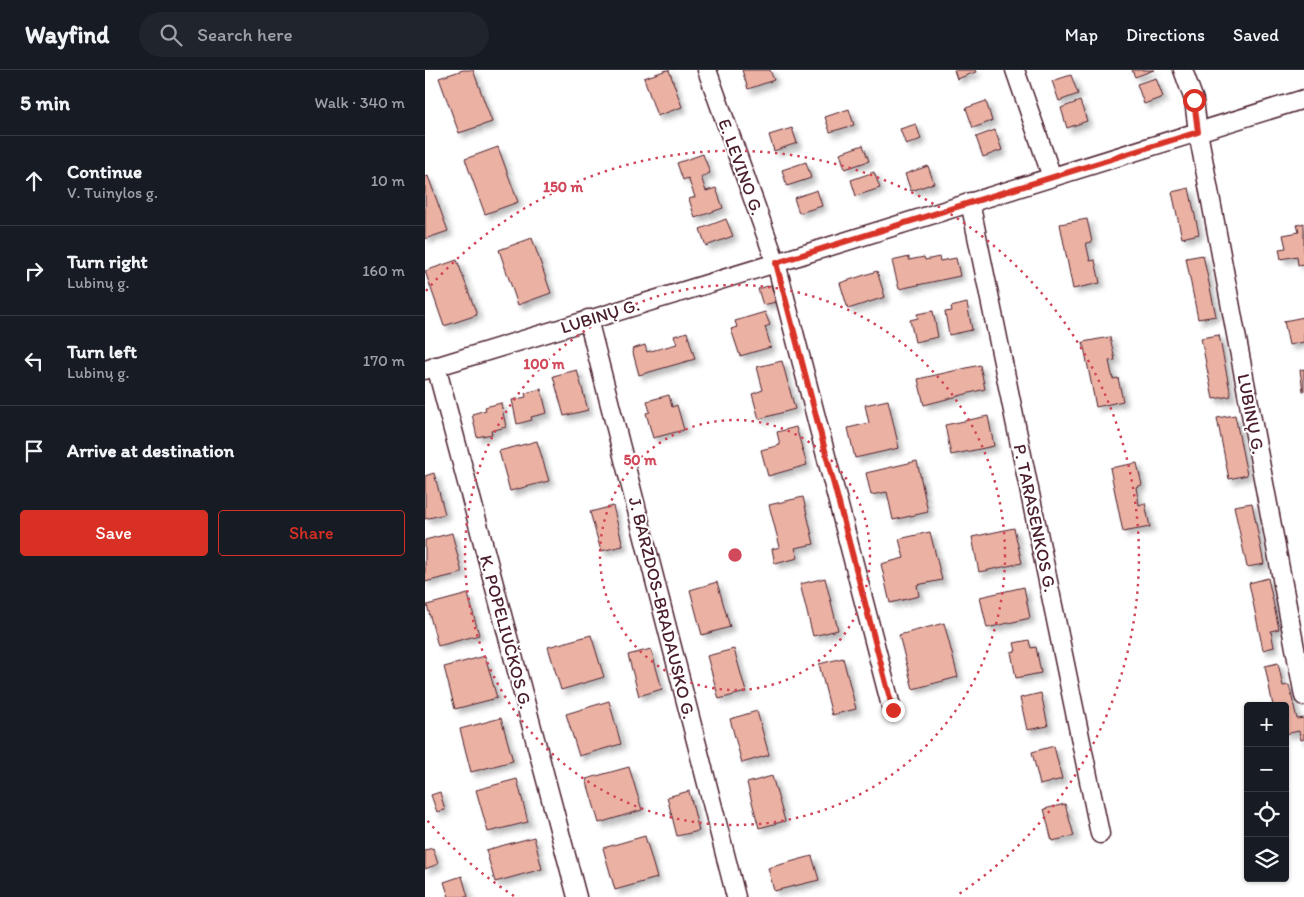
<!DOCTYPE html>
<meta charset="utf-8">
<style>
:root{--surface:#171b24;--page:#20242c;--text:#f1f3f6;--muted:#9ea1a6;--line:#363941;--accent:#d93025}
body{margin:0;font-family:Itim,sans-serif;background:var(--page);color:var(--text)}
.controls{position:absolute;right:15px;bottom:15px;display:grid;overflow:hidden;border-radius:5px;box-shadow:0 1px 4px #0004}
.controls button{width:45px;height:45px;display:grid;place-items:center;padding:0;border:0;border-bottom:1px solid var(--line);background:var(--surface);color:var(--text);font:25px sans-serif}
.stop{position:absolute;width:15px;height:15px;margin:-11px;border:4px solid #d93025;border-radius:50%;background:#fff}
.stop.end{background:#d93025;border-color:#fff;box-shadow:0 1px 5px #0008}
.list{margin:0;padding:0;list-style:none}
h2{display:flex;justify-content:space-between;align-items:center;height:65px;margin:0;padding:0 20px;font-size:21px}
h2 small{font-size:16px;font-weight:400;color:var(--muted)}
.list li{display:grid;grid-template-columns:32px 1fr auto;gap:15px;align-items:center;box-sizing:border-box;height:90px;padding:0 20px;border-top:1px solid var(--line)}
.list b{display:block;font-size:19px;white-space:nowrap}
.list p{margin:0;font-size:16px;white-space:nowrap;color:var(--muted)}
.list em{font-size:16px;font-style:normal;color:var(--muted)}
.actions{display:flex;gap:10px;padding:15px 20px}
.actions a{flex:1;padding:11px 0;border:1px solid var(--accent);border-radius:5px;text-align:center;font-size:18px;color:var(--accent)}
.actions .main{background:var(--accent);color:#fff}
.icon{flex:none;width:28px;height:28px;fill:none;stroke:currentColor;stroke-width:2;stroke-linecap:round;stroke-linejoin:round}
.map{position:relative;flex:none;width:879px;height:827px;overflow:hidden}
header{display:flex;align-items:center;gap:30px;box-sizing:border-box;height:70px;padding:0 25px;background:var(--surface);border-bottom:1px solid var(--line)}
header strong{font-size:24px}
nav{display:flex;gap:28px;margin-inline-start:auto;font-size:18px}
.search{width:350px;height:45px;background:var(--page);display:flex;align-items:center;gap:12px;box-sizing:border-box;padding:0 18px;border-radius:28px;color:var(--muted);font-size:19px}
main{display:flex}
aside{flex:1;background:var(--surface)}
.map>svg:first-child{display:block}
</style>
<header>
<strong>Wayfind</strong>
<div class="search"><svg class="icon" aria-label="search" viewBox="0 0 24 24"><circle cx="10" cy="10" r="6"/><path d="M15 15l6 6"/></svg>Search here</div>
<nav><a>Map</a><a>Directions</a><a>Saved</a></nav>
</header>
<main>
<aside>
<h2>5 min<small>Walk · 340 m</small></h2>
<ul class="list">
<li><svg class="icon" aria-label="ahead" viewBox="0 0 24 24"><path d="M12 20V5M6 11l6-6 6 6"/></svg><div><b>Continue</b><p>V. Tuinylos g.</p></div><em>10 m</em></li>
<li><svg class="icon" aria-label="right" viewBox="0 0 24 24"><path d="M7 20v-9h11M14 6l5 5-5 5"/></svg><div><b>Turn right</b><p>Lubinų g.</p></div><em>160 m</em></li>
<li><svg class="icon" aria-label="left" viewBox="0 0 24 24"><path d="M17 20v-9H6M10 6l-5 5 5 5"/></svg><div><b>Turn left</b><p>Lubinų g.</p></div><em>170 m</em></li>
<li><svg class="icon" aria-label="arrive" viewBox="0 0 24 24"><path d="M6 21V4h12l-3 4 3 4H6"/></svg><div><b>Arrive at destination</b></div></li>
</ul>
<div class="actions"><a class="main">Save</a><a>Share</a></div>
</aside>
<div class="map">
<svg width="879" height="827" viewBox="0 0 879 827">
<defs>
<filter id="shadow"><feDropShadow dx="4.5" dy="4.5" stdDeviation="2.5" flood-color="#0004"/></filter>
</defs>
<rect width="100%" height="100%" fill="#fff"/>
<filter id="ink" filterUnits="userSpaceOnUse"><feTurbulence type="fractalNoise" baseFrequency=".02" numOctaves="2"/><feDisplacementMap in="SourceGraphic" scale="10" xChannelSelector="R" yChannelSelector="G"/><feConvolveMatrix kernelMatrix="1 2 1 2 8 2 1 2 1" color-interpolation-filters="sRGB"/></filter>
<g filter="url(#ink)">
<g fill="#ebb2a4" stroke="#4a1f2b" filter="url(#shadow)">
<path d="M38 0H48L67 52 34 63 14 8Z"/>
<path d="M242 0H244L257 37 232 46 219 8Z"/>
<path d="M317 0H345L349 10 323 19Z"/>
<path d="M529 0H550L551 2 532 9Z"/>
<path d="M707 0H729L710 7Z"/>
<path d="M646 5 653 24 634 31 627 11Z"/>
<path d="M731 8 738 27 719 34 712 14Z"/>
<path d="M561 31 567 51 548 58 541 38Z"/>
<path d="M655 31 662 51 642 58 636 38Z"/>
<path d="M424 39 429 55 405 62 400 47Z"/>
<path d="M491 54 496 69 481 75 475 59Z"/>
<path d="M367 58 372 73 349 81 344 65Z"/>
<path d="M570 60 577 80 558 87 551 67Z"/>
<path d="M438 75 444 91 420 99 415 83Z"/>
<path d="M73 77 93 132 60 144 40 89Z"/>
<path d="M278 84 285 103 276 107 281 121 291 118 298 138 270 148 264 129 270 127 263 108 258 110 252 93Z"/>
<path d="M381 92 386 108 362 116 357 100Z"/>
<path d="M503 96 509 113 486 121 480 104Z"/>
<path d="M449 102 455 118 431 126 426 110Z"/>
<path d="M3 106 23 161 0 169V107Z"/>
<path d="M764 118 774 164 757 168 747 122Z"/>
<path d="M392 120 397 136 374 143 369 128Z"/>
<path d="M301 149 308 166 281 176 275 159Z"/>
<path d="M662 149 667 172 661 173 665 191 670 190 675 213 648 219 635 154Z"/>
<path d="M879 153V194L873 195 872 186 856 189 854 179 861 178 858 165 874 162 872 155Z"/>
<path d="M107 168 126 223 93 235 74 180Z"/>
<path d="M778 185 791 246 773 249 761 188Z"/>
<path d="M484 187V190L499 187 500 190 514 187 515 191 531 188 535 206 474 219 467 191Z"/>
<path d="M32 190 52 245 19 256 0 201Z"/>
<path d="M452 201 460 227 423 239 415 213Z"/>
<path d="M346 215 351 232 338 235 333 219Z"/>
<path d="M542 233 547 260 524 265 520 242 527 241 526 237Z"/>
<path d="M508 241 513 267 490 272 485 250 493 248 492 244Z"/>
<path d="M340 242 345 255 340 257 346 277 315 286 306 259 312 257 310 251Z"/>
<path d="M879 247V272L864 275 859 251Z"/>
<path d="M262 262 270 289 214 305 207 279 220 275 222 282 252 274 249 266Z"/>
<path d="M794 265 806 326 788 329 776 268Z"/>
<path d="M685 267 690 290 684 291 688 309 693 308 698 331 671 337 658 272Z"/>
<path d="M357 291 370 339 334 349 327 324 338 320 332 297Z"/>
<path d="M555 295 560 319 499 335 493 309Z"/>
<path d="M879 299V321H878L875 300Z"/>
<path d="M152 300 163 340 139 346 128 306Z"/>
<path d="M116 319 122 343 106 347 107 350 92 354 87 330 101 327 100 323Z"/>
<path d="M244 325 247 337 252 335 259 360 228 368 221 343 225 342 222 331Z"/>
<path d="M463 330 474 378 430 388 423 358 444 353 440 335Z"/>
<path d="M76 333 81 357 66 361 67 364 52 367 47 344 61 340 60 337Z"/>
<path d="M810 345 822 405 804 409 792 348Z"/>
<path d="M563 346 569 376 526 385 520 355Z"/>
<path d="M371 357 382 395 343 406 336 380 355 375 352 362Z"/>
<path d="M112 371 124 411 85 421 74 381Z"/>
<path d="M492 391 503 442 468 450 462 422 446 425 441 403Z"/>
<path d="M712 393 717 415 711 417 714 435 720 433 725 457 698 462 685 398Z"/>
<path d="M9 403 20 444 0 449V406Z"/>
<path d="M378 427 389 474 370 478 373 488 350 494 347 479 355 477 344 435Z"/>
<path d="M827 433 839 494 822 497 809 436Z"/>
<path d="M188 436 198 476 176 481 165 442Z"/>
<path d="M589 458 597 493 554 502 547 467Z"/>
<path d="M505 462 517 510 492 515 494 526 465 533 456 494 479 488 474 469Z"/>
<path d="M27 463 37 503 0 512V470Z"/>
<path d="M400 508 413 560 388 566 375 514Z"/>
<path d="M843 508 854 559 846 561 849 577 838 580 824 513Z"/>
<path d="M292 512 305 557 277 565 265 520Z"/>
<path d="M599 517 605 548 562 558 555 527Z"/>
<path d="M43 524 54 565 13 576 2 535Z"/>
<path d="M519 553 533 607 488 619 474 565Z"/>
<path d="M166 565 179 607 136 620 123 577Z"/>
<path d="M604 570 606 578 611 577 616 603 591 608 586 582 591 581 589 573Z"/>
<path d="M226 579 237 619 214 626 203 585Z"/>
<path d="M309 579 321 622 294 629 282 586Z"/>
<path d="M60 586 72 628 30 639 19 597Z"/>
<path d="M418 588 431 639 407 645 394 594Z"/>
<path d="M853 593 858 616 864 615 872 649 879 648V669L876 670 874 661 860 664V636H848L840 596Z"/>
<path d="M616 623 623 656 602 660 595 628Z"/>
<path d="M184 631 196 674 154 686 141 644Z"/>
<path d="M332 641 344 685 317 693 305 649Z"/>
<path d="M76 648 88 691 46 702 35 659Z"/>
<path d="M629 676 637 709 615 715 607 682Z"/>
<path d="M204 697 217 740 174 753 161 709Z"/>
<path d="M347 706 360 751 334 758 322 713Z"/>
<path d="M92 709 103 752 63 762 51 720Z"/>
<path d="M264 721 274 761 252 766 242 727Z"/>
<path d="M15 722 20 740 12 742 6 725Z"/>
<path d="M640 734 649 766 627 771 619 739Z"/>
<path d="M220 766 232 808 190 820 178 778Z"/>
<path d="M109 767 117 799 70 812 61 780Z"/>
<path d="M8 778 13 794 0 799V780Z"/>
<path d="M387 786 394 810 349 821 343 798Z"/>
<path d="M37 806 43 827H24L19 812Z"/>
</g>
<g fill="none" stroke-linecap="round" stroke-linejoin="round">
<defs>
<g id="minor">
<path d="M282 0 351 193 467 640"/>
<path d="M590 0 627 107"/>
<path d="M758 0 769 30 773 62 879 626"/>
<path d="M545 132 675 764"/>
<path d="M163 249 311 827"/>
<path d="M11 296 152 827"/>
<path d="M0 300 351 193 879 29"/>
</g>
</defs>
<use href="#minor" stroke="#4a1f2b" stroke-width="21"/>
<use href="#minor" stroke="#fff" stroke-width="18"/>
</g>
</g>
<g fill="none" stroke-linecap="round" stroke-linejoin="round" filter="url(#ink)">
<path stroke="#d93025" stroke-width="6" d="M468 640 351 193 773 62 769 30"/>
</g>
<g fill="none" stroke="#d1495b" stroke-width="2.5" stroke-dasharray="2.5 5">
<circle cx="310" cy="485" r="135"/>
<circle cx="310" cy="485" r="270"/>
<path d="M89 826A406 406 0 0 1 1 749M1 221A406 406 0 1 1 531 826"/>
</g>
<g text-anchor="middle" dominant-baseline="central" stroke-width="4" stroke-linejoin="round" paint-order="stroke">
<g font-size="18" fill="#4a1f2b" stroke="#fff">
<text transform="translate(316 97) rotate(70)">E. LEVINO G.</text>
<text transform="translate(175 246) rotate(-17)">LUBINŲ G.</text>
<text transform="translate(826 344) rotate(79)">LUBINŲ G.</text>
<text transform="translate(610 448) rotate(78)">P. TARASENKOS G.</text>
<text transform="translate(237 538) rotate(76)">J. BARZDOS-BRADAUSKO G.</text>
<text transform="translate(81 562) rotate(75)">K. POPELIUČKOS G.</text>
</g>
</g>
<circle cx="310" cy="485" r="8" fill="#d1495b" stroke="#fff" stroke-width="2.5"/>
<g font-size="15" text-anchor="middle" font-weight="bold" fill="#d1495b" stroke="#fff" stroke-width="4" stroke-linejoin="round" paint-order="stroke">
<text x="138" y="122">150 m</text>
<text x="119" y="299">100 m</text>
<text x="215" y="395">50 m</text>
</g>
</svg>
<div class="controls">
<button>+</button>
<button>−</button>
<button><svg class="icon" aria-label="locate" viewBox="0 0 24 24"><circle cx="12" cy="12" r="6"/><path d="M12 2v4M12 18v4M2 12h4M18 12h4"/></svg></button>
<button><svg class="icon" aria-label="layers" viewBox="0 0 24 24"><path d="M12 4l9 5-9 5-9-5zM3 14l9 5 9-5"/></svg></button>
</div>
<div class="stop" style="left:769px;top:30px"></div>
<div class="stop end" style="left:468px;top:640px"></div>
</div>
</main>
